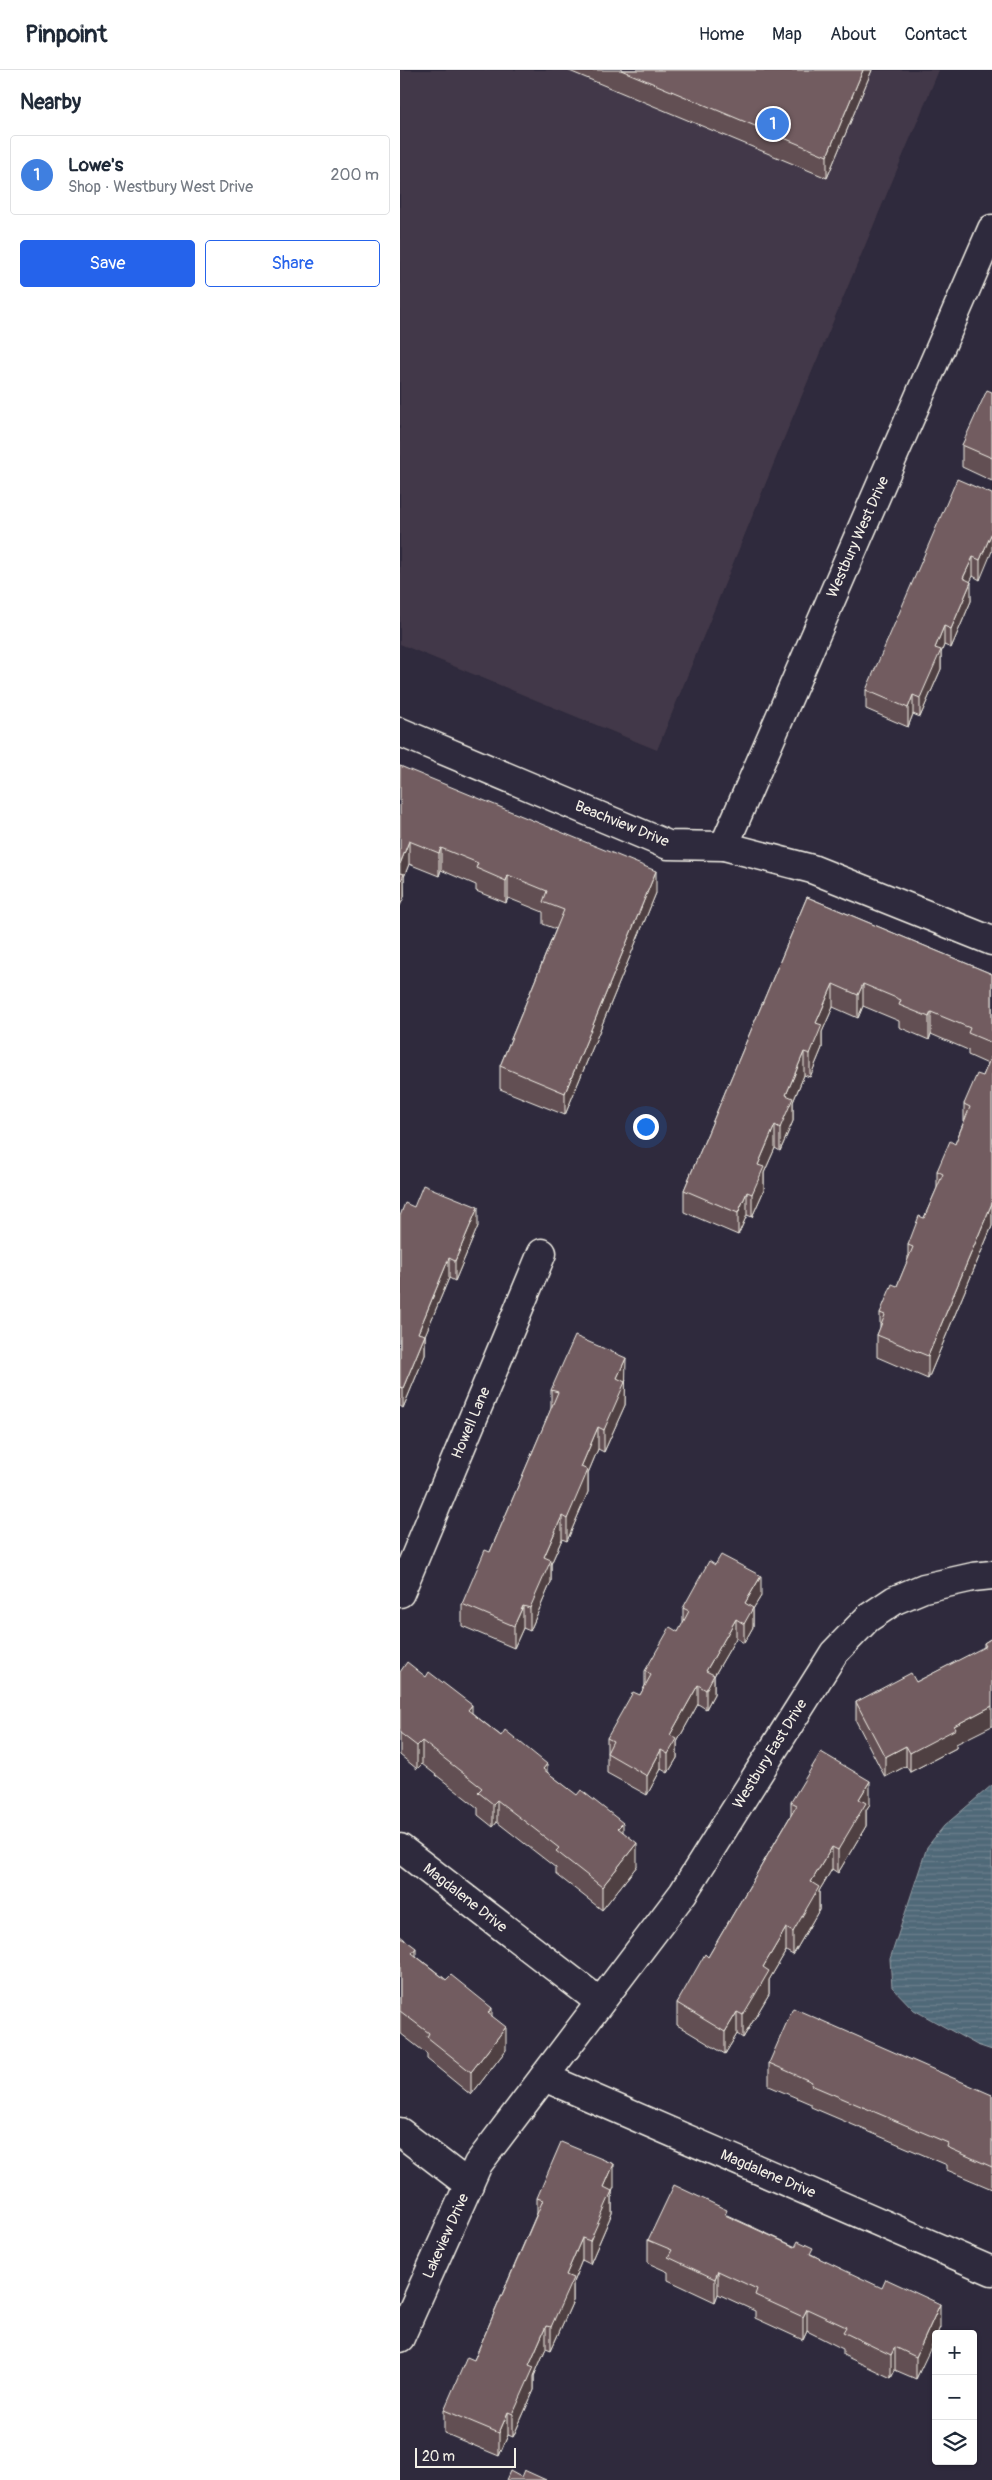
<!DOCTYPE html>
<meta charset="utf-8">
<style>
:root{--surface:#fff;--page:#f6f6f7;--text:#1f2937;--muted:#747a83;--line:#e0e1e3;--accent:#2563eb}
body{margin:0;font-family:Pangolin,sans-serif;background:var(--page);color:var(--text)}
.controls{position:absolute;right:15px;bottom:15px;display:grid;overflow:hidden;border-radius:5px;box-shadow:0 1px 4px #0004}
.controls button{width:45px;height:45px;display:grid;place-items:center;padding:0;border:0;border-bottom:1px solid var(--line);background:var(--surface);color:var(--text);font:25px sans-serif}
.scale{position:absolute;left:15px;bottom:12px;width:101px;box-sizing:border-box;padding-left:5px;border:2px solid #f4f1e8;border-top:0;font-size:14px;line-height:18px;white-space:nowrap;color:#f4f1e8;-webkit-text-stroke:4px #2f2a3d;paint-order:stroke}
.you{position:absolute;left:245px;top:1056px;width:18px;height:18px;margin:-12px;border:4px solid #fff;border-radius:50%;background:#1a73e8;box-shadow:0 0 0 8px #1a73e833}
.badge{display:grid;place-items:center;width:32px;height:32px;border-radius:50%;background:var(--accent);color:#fff;font-size:16px;font-weight:700}
.pin{position:absolute;translate:-50% -50%;border:2px solid #fff;box-shadow:0 1px 5px #0006}
.list{margin:0;padding:0;list-style:none}
h2{display:flex;justify-content:space-between;align-items:center;height:65px;margin:0;padding:0 20px;font-size:21px}
h2 small{font-size:16px;font-weight:400;color:var(--muted)}
.list li{display:grid;grid-template-columns:32px 1fr auto;gap:15px;align-items:center;box-sizing:border-box;height:80px;margin:0 10px 10px;padding:0 10px;border:1px solid var(--line);border-radius:5px}
.list b{display:block;font-size:19px;white-space:nowrap}
.list p{margin:0;font-size:16px;white-space:nowrap;color:var(--muted)}
.list em{font-size:16px;font-style:normal;color:var(--muted)}
.actions{display:flex;gap:10px;padding:15px 20px}
.actions a{flex:1;padding:11px 0;border:1px solid var(--accent);border-radius:5px;text-align:center;font-size:18px;color:var(--accent)}
.actions .main{background:var(--accent);color:#fff}
.icon{flex:none;width:28px;height:28px;fill:none;stroke:currentColor;stroke-width:2;stroke-linecap:round;stroke-linejoin:round}
.map{position:relative;flex:none;width:592px;height:2410px;overflow:hidden}
header{display:flex;align-items:center;gap:30px;box-sizing:border-box;height:70px;padding:0 25px;background:var(--surface);border-bottom:1px solid var(--line)}
header strong{font-size:24px}
nav{display:flex;gap:28px;margin-inline-start:auto;font-size:18px}
main{display:flex}
aside{flex:1;background:var(--surface)}
.map>svg:first-child{display:block}
</style>
<header>
<strong>Pinpoint</strong>
<nav><a>Home</a><a>Map</a><a>About</a><a>Contact</a></nav>
</header>
<main>
<aside>
<h2>Nearby<small></small></h2>
<ul class="list">
<li><span class="badge" style="background:#3f7fe0">1</span><div><b>Lowe's</b><p>Shop · Westbury West Drive</p></div><em>200 m</em></li>
</ul>
<div class="actions"><a class="main">Save</a><a>Share</a></div>
</aside>
<div class="map">
<svg width="592" height="2410" viewBox="0 0 592 2410">
<defs>
<pattern id="water-rules" width="6" height="5" patternUnits="userSpaceOnUse" patternTransform="scale(1.25)"><rect width="6" height="5" fill="#506978"/><path d="M0 2.5h6" fill="none" stroke="#6a7f8b"/></pattern>
</defs>
<rect width="100%" height="100%" fill="#2f2a3d"/>
<filter id="ink" filterUnits="userSpaceOnUse"><feTurbulence type="fractalNoise" baseFrequency=".02" numOctaves="2"/><feDisplacementMap in="SourceGraphic" scale="10" xChannelSelector="R" yChannelSelector="G"/><feConvolveMatrix kernelMatrix="1 2 1 2 8 2 1 2 1" color-interpolation-filters="sRGB"/></filter>
<g filter="url(#ink)">
<path fill="#433948" d="M0 0H539L389 356 257 680 0 574Z"/>
<path fill="url(#water-rules)" stroke="#929fa5" d="M592 1715V1980L577 1975 514 1940 492 1917 490 1889 527 1777 544 1756Z"/>
<g fill="none" stroke-linecap="round" stroke-linejoin="round">
<defs>
<g id="minor">
<path d="M0 662 268 775 324 776 412 799 592 871"/>
<path d="M324 776 592 159"/>
<path d="M0 1523 142 1183"/>
<path d="M0 1778 200 1932"/>
<path d="M144 2007 592 2201"/>
<path d="M0 2062 69 2115"/>
<path d="M0 2268 78 2094 283 1823 434 1583 468 1548 495 1530 524 1518 573 1507 592 1505"/>
</g>
</defs>
<use href="#minor" stroke="#f4f1e8" stroke-width="31"/>
<use href="#minor" stroke="#2f2a3d" stroke-width="28"/>
</g>
<g fill="#624f53" stroke="#f4f1e8">
<path d="M167 0H472L427 108Z"/>
<path d="M592 322V411L562 397V375Z"/>
<path d="M592 424 580 510 573 506 570 511 571 531 551 578 544 575 541 583V599L520 647 513 644 508 657 466 639V620Z"/>
<path d="M0 696 256 823 165 1045 100 1019V996L156 859 143 854V842L108 828 106 833 76 821V815L41 800 39 806 9 794 4 807V827Z"/>
<path d="M407 827 592 904V1156L528 1309 477 1287V1265L480 1258V1243L497 1216 508 1190V1175L524 1148 537 1118V1101L555 1074 564 1051V1034L583 1006 588 994 568 985V980L531 964 529 970 499 957V951L463 936 458 948 433 937 422 962V978L410 1007 404 1005 393 1032V1051L380 1081 375 1078 364 1103V1120L352 1147 347 1145 338 1165 284 1142V1120Z"/>
<path d="M14 1137 78 1156 55 1211 49 1208 25 1265V1285L3 1338 0 1336V1146Z"/>
<path d="M226 1310 225 1312V1335L204 1382 198 1379 188 1403V1422L167 1471 162 1469 151 1494V1512L130 1561 123 1558 114 1578 62 1556V1534L90 1482 151 1339V1320Z"/>
<path d="M361 1526 353 1539V1557L344 1573 336 1568 314 1606V1624L306 1639 298 1634 277 1672V1688L268 1703 261 1699 247 1725 207 1703V1668L240 1625 245 1616V1601L278 1562 283 1554V1538Z"/>
<path d="M592 1568 556 1674V1678L510 1702 506 1696 485 1707 456 1651V1632L516 1612 584 1578V1573Z"/>
<path d="M0 1602 72 1643 223 1762 237 1796 202 1840 156 1804V1798L97 1752 93 1757 78 1745V1738L22 1694 17 1699 0 1685Z"/>
<path d="M391 1732 470 1734 466 1740V1756L438 1803 432 1799 419 1821V1840L393 1885 386 1881 369 1910V1924L343 1968 337 1964 325 1984 277 1955V1933L308 1887 391 1745Z"/>
<path d="M0 1866 16 1886 92 1946 106 1980 71 2025 27 1989V1984L0 1963Z"/>
<path d="M369 1993 592 2025V2119L547 2100V2095L411 2037V2034L369 2016Z"/>
<path d="M214 2117 212 2122V2143L190 2194 182 2190 173 2212V2231L151 2280 146 2278 134 2306V2320L113 2367 108 2365 99 2386 44 2363V2340L74 2290 137 2143V2128Z"/>
<path d="M327 2145 413 2185 540 2257 537 2264H536L516 2309 495 2300 491 2308 443 2285V2279L407 2261 403 2270 355 2248V2241L318 2224 315 2232 268 2210V2202L248 2193V2170Z"/>
</g>
<g fill="#504043" stroke="#f4f1e8">
<path d="M463 0H472L427 108V86Z"/>
<path d="M592 462V481L580 510V490Z"/>
<path d="M573 487V506L563 527V508Z"/>
<path d="M571 512V531L551 578V559Z"/>
<path d="M544 556V575L541 583V599L520 647V628L535 578Z"/>
<path d="M513 625V644L508 657V638Z"/>
<path d="M9 771V794L4 807V827L0 836V794Z"/>
<path d="M41 778V800L39 806V783Z"/>
<path d="M256 801V823L165 1045V1023Z"/>
<path d="M108 805V828L106 833V811Z"/>
<path d="M433 914V937L422 962V978L410 1007V984L416 953Z"/>
<path d="M463 914V936L458 948V925Z"/>
<path d="M531 942V964L529 970V947Z"/>
<path d="M404 982V1005L393 1032V1051L380 1081V1058L386 1025Z"/>
<path d="M375 1055V1078L364 1103V1120L352 1147V1124L358 1095Z"/>
<path d="M347 1122V1145L338 1165V1143Z"/>
<path d="M592 1133V1156L528 1309V1286Z"/>
<path d="M78 1137V1156L55 1211V1191Z"/>
<path d="M49 1188V1208L18 1282V1263Z"/>
<path d="M25 1265V1285L3 1338V1318Z"/>
<path d="M226 1288 225 1335 204 1382V1360L217 1308Z"/>
<path d="M198 1357V1379L188 1403V1422L167 1471V1449L181 1397Z"/>
<path d="M162 1446V1469L151 1494V1512L130 1561V1538L144 1487Z"/>
<path d="M361 1506V1526L353 1539V1557L344 1573V1554L345 1533Z"/>
<path d="M123 1536V1558L114 1578V1556Z"/>
<path d="M336 1549V1568L314 1606V1624L306 1639V1601Z"/>
<path d="M298 1615V1634L277 1672V1688L268 1703V1684L270 1665Z"/>
<path d="M72 1635V1658L68 1640Z"/>
<path d="M592 1636V1656L556 1674V1678L510 1702V1683L554 1656Z"/>
<path d="M22 1671V1694L17 1699V1676Z"/>
<path d="M506 1676V1696L485 1707V1687Z"/>
<path d="M261 1680V1699L247 1725V1706Z"/>
<path d="M147 1694V1716L143 1699Z"/>
<path d="M470 1711V1734L466 1740V1756L438 1803V1780L459 1729Z"/>
<path d="M97 1730V1752L93 1757V1734Z"/>
<path d="M223 1753V1776L218 1758Z"/>
<path d="M237 1773V1796L202 1840V1817Z"/>
<path d="M432 1777V1799L419 1821V1840L393 1885V1862L411 1812Z"/>
<path d="M386 1858V1881L369 1910V1924L343 1968V1945L363 1897Z"/>
<path d="M16 1878V1901L12 1883Z"/>
<path d="M92 1938V1960L88 1943Z"/>
<path d="M337 1942V1964L325 1984V1962Z"/>
<path d="M106 1957V1980L71 2025V2002Z"/>
<path d="M214 2094V2117L212 2122V2143L190 2194V2171L204 2117Z"/>
<path d="M182 2168V2190L173 2212V2231L151 2280V2257L166 2205Z"/>
<path d="M318 2201V2224L315 2232V2209Z"/>
<path d="M540 2234V2257L537 2264H536V2267L516 2309V2287Z"/>
<path d="M407 2239V2261L403 2270V2247Z"/>
<path d="M146 2256V2278L134 2306V2320L113 2367V2344L129 2295Z"/>
<path d="M495 2277V2300L491 2308V2285Z"/>
<path d="M108 2342V2365L99 2386V2363Z"/>
</g>
<g fill="#725c60" stroke="#f4f1e8">
<path d="M221 0H463L427 86Z"/>
<path d="M587 320 592 322V388L562 375Z"/>
<path d="M557 409 592 424V462L580 490 573 487 563 508 571 512 551 559 544 556 535 578 541 580 520 628 513 625 508 638 466 620Z"/>
<path d="M0 696 256 801 165 1023 100 996 164 840 143 832 147 821 108 805 106 811 76 798 78 793 41 778 39 783 9 771 0 794Z"/>
<path d="M0 803 4 804 0 813Z"/>
<path d="M407 827 592 904V973L568 963 570 958 531 942 529 947 499 935 501 930 463 914 458 925 433 914 416 953 422 955 410 984 404 982 386 1025 393 1028 380 1058 375 1055 358 1095 364 1097 352 1124 347 1122 338 1143 284 1120Z"/>
<path d="M592 984V1133L528 1286 477 1265 485 1245 480 1243 492 1214 497 1216 513 1177 508 1175 519 1146 524 1148 543 1104 537 1101 550 1071 555 1074 570 1037 564 1034 577 1004 583 1006Z"/>
<path d="M23 1115 78 1137 55 1191 49 1188 18 1263 25 1265 3 1318 0 1317V1146L5 1133 14 1137Z"/>
<path d="M175 1266 226 1288 217 1308 225 1312 204 1360 198 1357 181 1397 188 1400 167 1449 162 1446 144 1487 151 1490 130 1538 123 1536 114 1556 62 1534 85 1480 90 1482 158 1322 151 1320Z"/>
<path d="M321 1485 361 1506 345 1533 353 1538 344 1554 336 1549 306 1601 314 1605 306 1620 298 1615 270 1665 277 1669 268 1684 261 1680 247 1706 207 1683 213 1671 207 1668 233 1622 240 1625 251 1605 245 1601 270 1557 278 1562 289 1541 283 1538 309 1491 315 1495Z"/>
<path d="M592 1568V1636L554 1656 556 1659 510 1683 506 1676 485 1687 456 1632 511 1603 516 1612 586 1576 584 1573Z"/>
<path d="M7 1592 26 1607 29 1602 72 1635 68 1640 101 1666 105 1660 147 1694 143 1699 177 1725 181 1720 223 1753 218 1758 237 1773 202 1817 156 1781 159 1778 97 1730 93 1734 78 1722 82 1718 22 1671 17 1676 0 1663V1602Z"/>
<path d="M421 1682 470 1711 459 1729 466 1733 438 1780 432 1777 411 1812 419 1817 393 1862 386 1858 363 1897 369 1901 343 1945 337 1942 325 1962 277 1933 305 1884 308 1887 397 1735 391 1732Z"/>
<path d="M0 1866 16 1878 12 1883 46 1910 51 1905 92 1938 88 1943 106 1957 71 2002 27 1967 29 1963 0 1941Z"/>
<path d="M393 1938 592 2025V2097L547 2077 548 2073 411 2015 412 2012 369 1993Z"/>
<path d="M161 2072 214 2094 204 2117 212 2121 190 2171 182 2168 166 2205 173 2208 151 2257 146 2256 129 2295 134 2297 113 2344 108 2342 99 2363 44 2340 67 2287 74 2290 143 2130 137 2128Z"/>
<path d="M274 2115 327 2140 325 2145 395 2177 398 2171 413 2178 410 2184 482 2218 486 2209 540 2234 516 2287 495 2277 491 2285 443 2262 446 2257 407 2239 403 2247 355 2225 357 2219 318 2201 315 2209 268 2187 272 2180 248 2170Z"/>
<path d="M124 2400 146 2410H106L110 2401 121 2407Z"/>
</g>
</g>
<g text-anchor="middle" dominant-baseline="central" stroke-width="5" stroke-linejoin="round" paint-order="stroke">
<g font-size="15" fill="#f4f1e8" stroke="#2f2a3d">
<text transform="translate(458 467) rotate(-66)">Westbury West Drive</text>
<text transform="translate(222 754) rotate(22)">Beachview Drive</text>
<text transform="translate(71 1353) rotate(-67)">Howell Lane</text>
<text transform="translate(370 1684) rotate(-58)">Westbury East Drive</text>
<text transform="translate(65 1828) rotate(38)">Magdalene Drive</text>
<text transform="translate(368 2104) rotate(23)">Magdalene Drive</text>
<text transform="translate(46 2166) rotate(-66)">Lakeview Drive</text>
</g>
</g>
</svg>
<div class="controls">
<button>+</button>
<button>−</button>
<button><svg class="icon" aria-label="layers" viewBox="0 0 24 24"><path d="M12 4l9 5-9 5-9-5zM3 14l9 5 9-5"/></svg></button>
</div>
<div class="scale">20 m</div>
<div class="you"></div>
<div class="pin badge" style="left:373px;top:54px;background:#3f7fe0">1</div>
</div>
</main>
